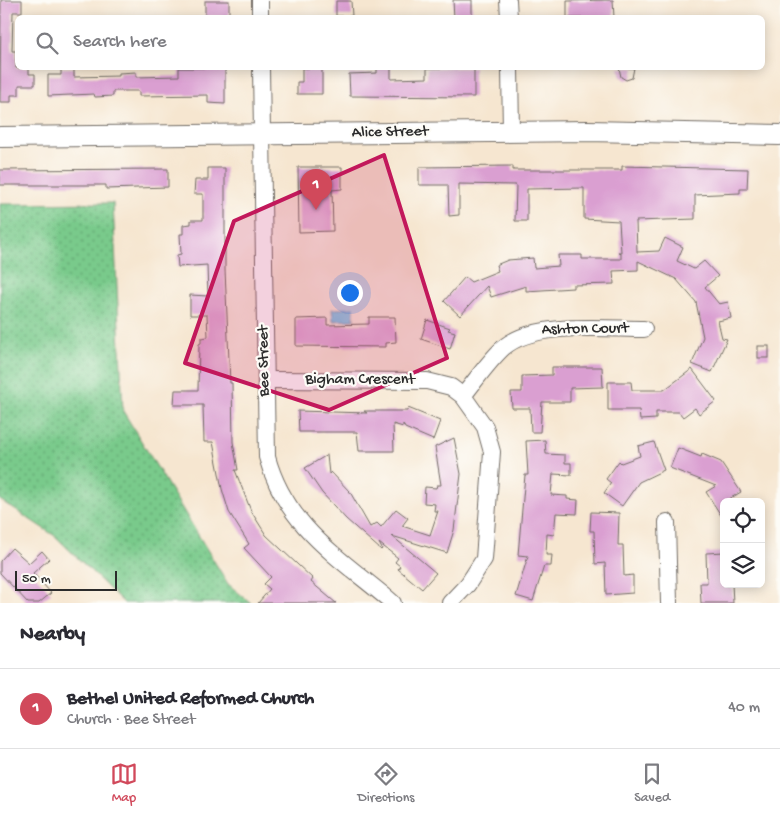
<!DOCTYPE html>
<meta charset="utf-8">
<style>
:root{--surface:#fff;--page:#f7f7f7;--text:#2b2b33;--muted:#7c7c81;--line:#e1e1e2;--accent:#d1495b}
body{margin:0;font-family:"Gochi Hand",sans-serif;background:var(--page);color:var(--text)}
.controls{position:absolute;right:15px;bottom:15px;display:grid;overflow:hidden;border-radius:8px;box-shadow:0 2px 12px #0003}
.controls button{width:45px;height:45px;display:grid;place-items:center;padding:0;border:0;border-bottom:1px solid var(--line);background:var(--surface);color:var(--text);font:25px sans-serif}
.scale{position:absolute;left:15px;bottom:12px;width:102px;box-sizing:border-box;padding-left:5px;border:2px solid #2b2b2b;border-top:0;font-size:14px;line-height:18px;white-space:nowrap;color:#2b2b2b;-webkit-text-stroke:4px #fdfcf7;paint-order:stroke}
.you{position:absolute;left:349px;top:292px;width:18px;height:18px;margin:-12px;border:4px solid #fff;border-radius:50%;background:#1a73e8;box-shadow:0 0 0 8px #1a73e833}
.badge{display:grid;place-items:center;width:32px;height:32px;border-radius:50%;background:var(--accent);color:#fff;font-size:16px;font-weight:700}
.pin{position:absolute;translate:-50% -41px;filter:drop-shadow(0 1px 2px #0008)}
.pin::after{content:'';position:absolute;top:26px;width:18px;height:15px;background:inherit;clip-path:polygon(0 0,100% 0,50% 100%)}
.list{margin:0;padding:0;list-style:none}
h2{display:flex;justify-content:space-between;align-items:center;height:65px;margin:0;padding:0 20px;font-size:21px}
h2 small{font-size:16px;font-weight:400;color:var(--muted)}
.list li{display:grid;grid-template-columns:32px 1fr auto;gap:15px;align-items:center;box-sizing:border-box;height:80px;padding:0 20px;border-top:1px solid var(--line)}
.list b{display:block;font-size:19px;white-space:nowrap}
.list p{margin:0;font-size:16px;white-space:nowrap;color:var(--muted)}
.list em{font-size:16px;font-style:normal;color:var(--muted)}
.icon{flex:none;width:28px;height:28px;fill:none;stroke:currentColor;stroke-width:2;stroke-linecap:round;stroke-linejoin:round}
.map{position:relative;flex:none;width:780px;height:603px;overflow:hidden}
.search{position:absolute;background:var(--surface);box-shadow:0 2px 12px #0003;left:15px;right:15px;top:15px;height:55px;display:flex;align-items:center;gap:12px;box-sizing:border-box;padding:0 18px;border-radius:8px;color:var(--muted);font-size:19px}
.sheet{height:145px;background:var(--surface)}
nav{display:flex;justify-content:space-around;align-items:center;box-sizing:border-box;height:70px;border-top:1px solid var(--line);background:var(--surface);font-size:14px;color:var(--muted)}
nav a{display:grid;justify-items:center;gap:2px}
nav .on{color:var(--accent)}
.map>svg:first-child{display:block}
</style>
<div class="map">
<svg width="780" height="603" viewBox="0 0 780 603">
<defs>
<pattern id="park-dots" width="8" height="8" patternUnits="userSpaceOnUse" patternTransform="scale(1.25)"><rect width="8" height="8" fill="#79ca8b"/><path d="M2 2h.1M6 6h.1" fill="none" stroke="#63a472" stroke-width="1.8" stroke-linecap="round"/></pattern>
</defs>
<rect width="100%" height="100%" fill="#fdfcf7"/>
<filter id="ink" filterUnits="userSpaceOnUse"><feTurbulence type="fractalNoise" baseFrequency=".02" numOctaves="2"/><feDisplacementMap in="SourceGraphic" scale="10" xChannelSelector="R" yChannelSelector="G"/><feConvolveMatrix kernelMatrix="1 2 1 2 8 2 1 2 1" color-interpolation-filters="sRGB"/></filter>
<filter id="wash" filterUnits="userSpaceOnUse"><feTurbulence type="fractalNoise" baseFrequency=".0096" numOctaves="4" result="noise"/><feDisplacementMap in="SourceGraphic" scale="20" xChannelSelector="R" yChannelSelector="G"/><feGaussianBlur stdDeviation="1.12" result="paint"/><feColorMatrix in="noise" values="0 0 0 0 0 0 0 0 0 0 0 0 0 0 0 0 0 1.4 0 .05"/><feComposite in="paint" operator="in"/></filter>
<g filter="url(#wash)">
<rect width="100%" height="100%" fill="#f6e6d0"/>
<path fill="url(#park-dots)" stroke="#527a5b" d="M113 203 123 411 228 584 251 603H124L55 536 0 500V204Z"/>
<path fill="#64bbe1" stroke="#487386" d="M354 308V320L333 321 332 309Z"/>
<g id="blocks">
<g fill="#da9fd1">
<path d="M1 0H22V12H13L12 51H16V68H29V74H35V85H19V95H11V102H0Z"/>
<path d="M453 0H472V18H454Z"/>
<path d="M613 0 614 18H567V1Z"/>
<rect x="205" y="1" width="24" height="15"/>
<path d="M336 1H351L352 16H336Z"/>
<path d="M61 68H74V77L119 76V73L136 72V77L179 76V68H225V104L208 103V95L139 96V91H113V96L95 97 94 94 48 96V75H61Z"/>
<path d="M302 68H322V94H297V82H302Z"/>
<path d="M377 68H391V79L427 78V68H474V97L350 96 349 74 377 73Z"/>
<path d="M619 68H634L632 78 626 80 621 77Z"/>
<path d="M513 166V170H622V166L748 169 747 189H740V193L695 195V219L636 221 637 252 659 251 665 238 683 247 677 261 694 269 704 261 718 276 705 287 719 304 728 302 731 318 718 321 722 338 727 339 712 372 692 364 703 337 696 302 676 279 638 261V270L613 271 614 284 573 285V288L526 291V286L491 297 487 286 460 316 444 301 465 277 471 282 498 271 496 265 508 260 533 258 534 268 559 266 558 255H582V259H621V253L618 252H621L619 221 584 219V188L527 189V221H515L516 185 459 184V215L449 216 448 185H419V167Z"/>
<path d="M298 167H342V189L332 190 333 231 299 232Z"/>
<path d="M208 168H225V270L230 383H232L233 442 238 470H235L251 511 266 535 313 579 311 582 336 603H258L270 589 264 584 271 577 244 548 249 544 229 512 222 489 213 442H204L203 405H174L175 390H198L199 344 201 343V338L208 337 207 315H190V295L208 296 207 265 178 267 177 255 181 254 180 234H183V225L191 224V220H203V194H194L195 180H208Z"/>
<path d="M168 169V187L106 189V185H0V170Z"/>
<path d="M369 317H395L396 342 386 343V347L296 346V319L327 318V325L369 324Z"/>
<path d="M427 320 450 328 448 330 455 332 450 349 421 339Z"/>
<rect x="758" y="346" width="11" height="12"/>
<path d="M552 367H602L603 387 570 388V402H542L540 432H531L530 408H512L511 392H522V376L552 375Z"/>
<path d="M692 369 716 401 699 414 695 408 683 417 679 412H656V419L640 420 639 410H608V382H631L632 390H664Z"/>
<path d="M408 408 440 421 433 440 405 428 403 424V427L393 424 394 451H359L357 432H299L298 411 367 413 364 411H407Z"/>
<path d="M454 438 461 474 454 530 447 553 392 536 436 573 422 589 398 569 400 566 395 562 398 558 379 543 382 549 381 550 346 519 322 493 305 468 327 455 329 474 331 472 350 492 370 527 377 523 381 527 396 509 408 518 402 526 430 535 438 511H434L435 504 424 503 425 487 436 488 437 485H441L435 447Z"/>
<path d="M545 440 546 454 565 455V463H571V475L553 474 551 495 567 496V499L578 500 577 514 556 513 554 535 547 534 546 555H552L551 566H544L533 601 516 596 528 556 518 555 525 475H528L526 441Z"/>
<path d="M654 442 664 470 639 482 622 506 604 493 611 483 606 479 619 461 621 463 640 456 638 446Z"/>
<path d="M678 448 701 457 702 454 721 462 741 492 724 502V520L706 492 716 486 670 468Z"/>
<path d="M591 512 619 513 618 545H623L624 576 633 575V593L606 595 605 563 595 564 594 531H590Z"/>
<path d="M12 548 29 563 42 551 49 559 33 573 51 593 39 603H28L0 573V561Z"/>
<path d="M724 552V584H732L733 603H701L700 583H707L706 553Z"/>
</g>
</g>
</g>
<g filter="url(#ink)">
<use href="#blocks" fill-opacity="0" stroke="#726c65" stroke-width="1"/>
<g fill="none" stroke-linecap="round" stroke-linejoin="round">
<defs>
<g id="minor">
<path d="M260 0V18"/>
<path d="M508 0 509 18"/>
<path d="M261 68 267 457C286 527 340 558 393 603"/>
<path d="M510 68 511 132"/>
<path d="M266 380 427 381 451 387 463 396 485 427 492 452 484 559 468 584 450 603"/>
<path d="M463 396C476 380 488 362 503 348 533 321 604 329 644 329"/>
<path d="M667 522 669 603"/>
</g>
<path id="tertiary" d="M0 137 588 131 780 135"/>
</defs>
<use href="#minor" stroke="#726c65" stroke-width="18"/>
<use href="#tertiary" stroke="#726c65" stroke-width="22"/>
<use href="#minor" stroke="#fff" stroke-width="16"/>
<use href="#tertiary" stroke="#fff" stroke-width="20"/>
</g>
</g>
<path fill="#c2185b" fill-opacity="0.2" stroke="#c2185b" stroke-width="4" stroke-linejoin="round" d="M384 155 447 358 329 410 185 363 234 221Z"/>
<g text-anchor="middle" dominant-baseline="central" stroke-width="4.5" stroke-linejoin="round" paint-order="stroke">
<g font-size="16" fill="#2b2b2b" stroke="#fdfcf7">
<text transform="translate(390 133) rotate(-1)">Alice Street</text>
<text transform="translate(585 330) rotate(-1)">Ashton Court</text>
<text transform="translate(265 361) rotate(-91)">Bee Street</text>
<text x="360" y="380">Bigham Crescent</text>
</g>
</g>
</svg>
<div class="controls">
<button><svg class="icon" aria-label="locate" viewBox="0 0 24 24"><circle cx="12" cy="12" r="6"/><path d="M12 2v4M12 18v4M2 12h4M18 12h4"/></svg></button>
<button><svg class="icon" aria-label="layers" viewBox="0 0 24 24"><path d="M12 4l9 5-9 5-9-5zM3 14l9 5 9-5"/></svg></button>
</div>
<div class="scale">50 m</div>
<div class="you"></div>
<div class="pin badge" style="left:316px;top:210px">1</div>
<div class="search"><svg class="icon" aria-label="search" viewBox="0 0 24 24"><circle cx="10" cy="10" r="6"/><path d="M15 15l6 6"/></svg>Search here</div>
</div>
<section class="sheet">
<h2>Nearby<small></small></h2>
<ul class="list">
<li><span class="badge">1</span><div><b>Bethel United Reformed Church</b><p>Church · Bee Street</p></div><em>40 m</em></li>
</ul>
</section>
<nav>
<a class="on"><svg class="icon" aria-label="map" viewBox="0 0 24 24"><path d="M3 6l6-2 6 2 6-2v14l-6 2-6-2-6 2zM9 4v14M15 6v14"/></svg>Map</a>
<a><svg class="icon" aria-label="directions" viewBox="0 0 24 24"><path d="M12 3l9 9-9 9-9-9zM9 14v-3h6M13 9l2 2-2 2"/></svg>Directions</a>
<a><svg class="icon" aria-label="saved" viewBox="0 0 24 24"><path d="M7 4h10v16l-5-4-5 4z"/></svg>Saved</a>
</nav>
